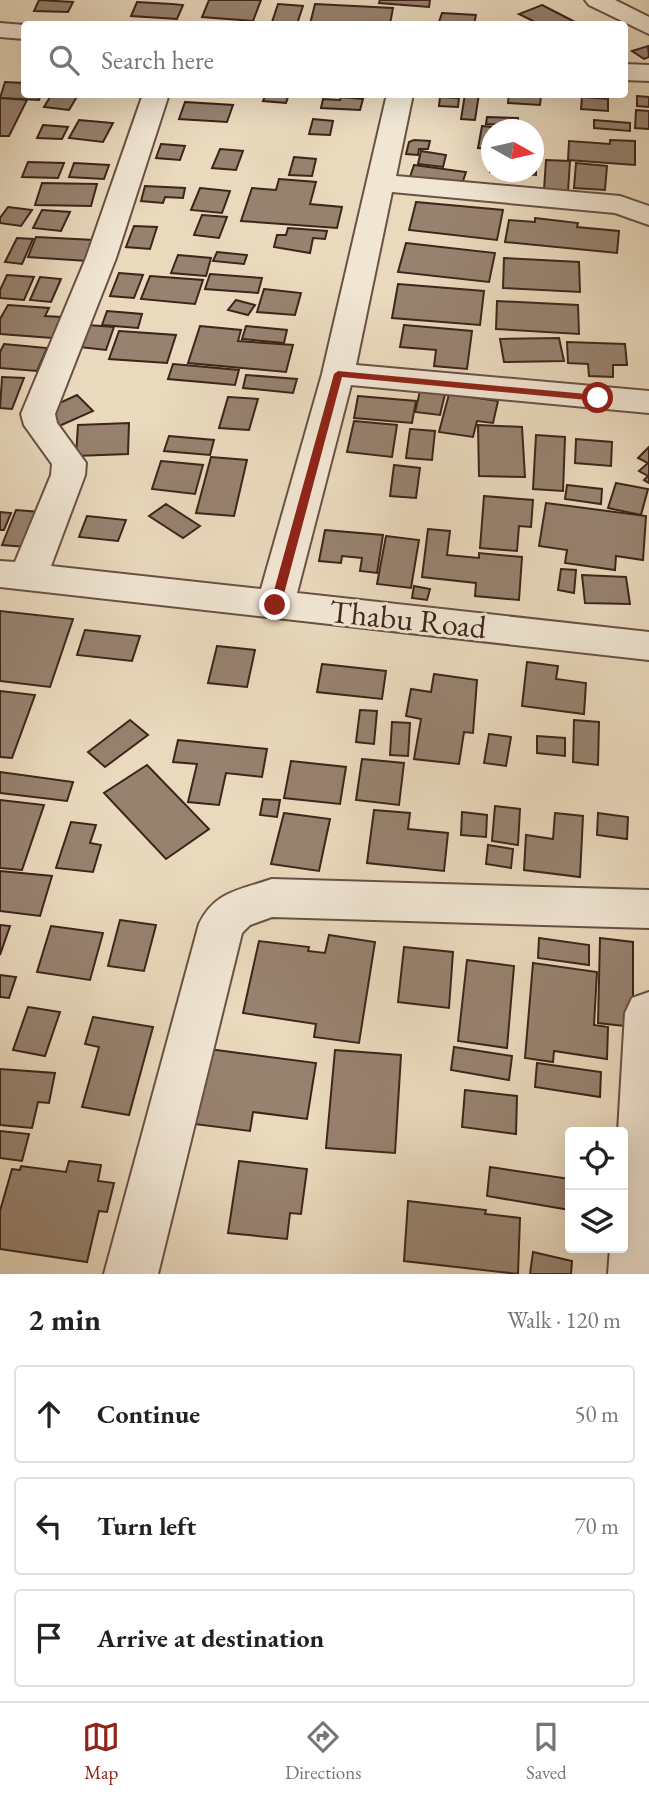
<!DOCTYPE html>
<meta charset="utf-8">
<style>
:root{--surface:#fff;--page:#f2f2f2;--text:#222;--muted:#767676;--line:#e0e0e0;--accent:#8f2418}
body{margin:0;font-family:"EB Garamond",serif;background:var(--page);color:var(--text)}
.controls{position:absolute;right:21px;bottom:21px;display:grid;overflow:hidden;border-radius:7px;box-shadow:0 7px 28px #0002}
.controls button{width:63px;height:63px;display:grid;place-items:center;padding:0;border:0;border-bottom:2px solid var(--line);background:var(--surface);color:var(--text);font:35px sans-serif}
.compass{position:absolute;left:481px;top:119px;width:63px;height:63px;border-radius:50%;background:var(--surface);box-shadow:0 7px 28px #0002;rotate:98deg}
.stop{position:absolute;width:21px;height:21px;margin:-16px;border:5px solid #8f2418;border-radius:50%;background:#fff}
.stop.end{background:#8f2418;border-color:#fff;box-shadow:0 2px 7px #0008}
.list{margin:0;padding:0;list-style:none}
h2{display:flex;justify-content:space-between;align-items:center;height:91px;margin:0;padding:0 28px;font-size:30px}
h2 small{font-size:23px;font-weight:400;color:var(--muted)}
.list li{display:grid;grid-template-columns:46px 1fr auto;gap:21px;align-items:center;box-sizing:border-box;height:98px;margin:0 14px 14px;padding:0 14px;border:2px solid var(--line);border-radius:7px}
.list b{display:block;font-size:26px;white-space:nowrap}
.list em{font-size:23px;font-style:normal;color:var(--muted)}
.icon{flex:none;width:38px;height:38px;fill:none;stroke:currentColor;stroke-width:2;stroke-linecap:round;stroke-linejoin:round}
.map{position:relative;flex:none;width:649px;height:1274px;overflow:hidden}
.search{position:absolute;background:var(--surface);box-shadow:0 7px 28px #0002;left:21px;right:21px;top:21px;height:77px;display:flex;align-items:center;gap:18px;box-sizing:border-box;padding:0 24px;border-radius:7px;color:var(--muted);font-size:26px}
.sheet{height:427px;background:var(--surface)}
nav{display:flex;justify-content:space-around;align-items:center;box-sizing:border-box;height:98px;border-top:2px solid var(--line);background:var(--surface);font-size:19px;color:var(--muted)}
nav a{display:grid;justify-items:center;gap:4px}
nav .on{color:var(--accent)}
.map>svg:first-child{display:block}
</style>
<div class="map">
<svg width="649" height="1274" viewBox="0 0 649 1274">
<rect width="100%" height="100%" fill="#e9d9bd"/>
<filter id="stains"><feTurbulence type="fractalNoise" baseFrequency=".00286" numOctaves="4"/><feColorMatrix values="0 0 0 0 .2 0 0 0 0 .09 0 0 0 0 .02 0 0 0 .5 -.17"/></filter>
<radialGradient id="worn" r=".72"><stop offset=".6" stop-color="#630" stop-opacity="0"/><stop offset="1" stop-color="#630" stop-opacity=".3"/></radialGradient>
<g fill="#97826f" stroke="#3e241b" stroke-width="2">
<path d="M39 0 73 2 68 12 34 11Z"/>
<path d="M209 0H261L253 21 202 17Z"/>
<path d="M380 0H430L429 7 379 3Z"/>
<path d="M137 2 172 4 183 5 177 19 131 16Z"/>
<path d="M278 4 303 6 297 24 272 22Z"/>
<path d="M315 4 393 8 390 24H310Z"/>
<path d="M542 5 579 24H539L519 14Z"/>
<path d="M442 13 476 15 474 24 439 22Z"/>
<path d="M648 46 649 57 644 59 632 51Z"/>
<path d="M5 82 24 83V94H41L39 100 0 98Z"/>
<path d="M52 94H73L78 95 69 110 44 107Z"/>
<path d="M266 94H289L286 103 263 101Z"/>
<path d="M465 94H479L475 120 461 119Z"/>
<path d="M509 94H555L541 95 540 105 508 103Z"/>
<path d="M637 96 649 97V107L637 106Z"/>
<path d="M341 97 363 99 360 110 321 108 323 99 340 100Z"/>
<path d="M440 97 459 98 458 107 439 106Z"/>
<path d="M582 97 608 99V111L581 109Z"/>
<path d="M0 98 27 100 9 136H0Z"/>
<path d="M185 102 233 105 227 122 179 119Z"/>
<path d="M636 110 649 111V129L635 128Z"/>
<path d="M487 117 518 118V126L486 124Z"/>
<path d="M313 119 333 121 330 135 309 134Z"/>
<path d="M79 120 113 123 103 142 69 138Z"/>
<path d="M594 120 630 123V131L594 128Z"/>
<path d="M43 125 68 127 62 139 37 138Z"/>
<path d="M482 126 513 129 491 130V149L478 148Z"/>
<path d="M414 140 430 141 428 149H419L418 155 406 154 409 142Z"/>
<path d="M610 140 635 141V165L568 160 569 141 610 144Z"/>
<path d="M161 144 185 146 180 160 156 158Z"/>
<path d="M220 149 243 151 236 170 212 168Z"/>
<path d="M421 151 446 155 443 167 418 164Z"/>
<path d="M491 154V172H534V156H536V175L490 172Z"/>
<path d="M294 157 316 159 312 176 289 175Z"/>
<path d="M546 160 570 161 568 192 544 190Z"/>
<path d="M28 162 64 163 58 178 22 177Z"/>
<path d="M74 163 109 165 104 179 69 177Z"/>
<path d="M576 163 607 166 605 190 574 188Z"/>
<path d="M414 165 466 172 462 184 410 177Z"/>
<path d="M279 179 316 182 310 204 342 207 337 228 241 221 252 188 276 190Z"/>
<path d="M42 183 97 184 91 206 35 205Z"/>
<path d="M145 186 185 188 183 198 165 197 163 203 141 201Z"/>
<path d="M200 188 230 191 222 213 191 210Z"/>
<path d="M416 202 503 210 497 240 409 230Z"/>
<path d="M8 207 32 210 21 226 0 223V218Z"/>
<path d="M42 210 70 212 61 231 33 228Z"/>
<path d="M202 215 227 217 219 238 194 235Z"/>
<path d="M535 218 578 223 577 227 619 231 617 253 505 242 509 220 535 222Z"/>
<path d="M134 226 157 227 150 249 126 247Z"/>
<path d="M288 228 315 230 327 231 325 239 313 238 310 253 274 247 277 235H286Z"/>
<path d="M36 237 94 240 87 261 28 257Z"/>
<path d="M17 238 33 239 22 264 5 262Z"/>
<path d="M406 243 495 253 489 282 398 272Z"/>
<path d="M217 252 247 255 244 264 213 261Z"/>
<path d="M178 255 211 258 206 276 171 273Z"/>
<path d="M504 258 579 262 580 292 503 288Z"/>
<path d="M119 273 143 275 134 298 110 296Z"/>
<path d="M210 274 262 278 258 293 205 289Z"/>
<path d="M7 275 34 277 24 300 0 298V290Z"/>
<path d="M150 276 203 280 195 304 141 299Z"/>
<path d="M40 277 61 279 51 302 30 300Z"/>
<path d="M398 284 484 291 480 325 392 318Z"/>
<path d="M264 289 301 293 295 315 257 312Z"/>
<path d="M236 300 255 305 248 315 228 310Z"/>
<path d="M497 301 578 305 579 334 496 329Z"/>
<path d="M8 305 49 308 45 316 61 317 52 338 0 334V319Z"/>
<path d="M107 311 142 314 138 328 102 325Z"/>
<path d="M88 325 114 327 106 350 79 347Z"/>
<path d="M404 325 472 331 467 369 434 366 436 350 400 347Z"/>
<path d="M200 326 241 330 238 341 293 345 286 372 188 363Z"/>
<path d="M246 326 287 330 284 343 242 339Z"/>
<path d="M119 331 176 335 167 363 109 359Z"/>
<path d="M559 338 564 361 504 362 500 339Z"/>
<path d="M567 342 625 344 627 365H613V377L589 376 588 364 568 363Z"/>
<path d="M4 344 47 348 37 371 0 368V352Z"/>
<path d="M173 364 239 370 235 385 168 379Z"/>
<path d="M246 375 297 379 293 393 243 388Z"/>
<path d="M2 377 24 378 12 409 0 408Z"/>
<path d="M420 391 445 394 440 415 415 412Z"/>
<path d="M449 394 498 401 493 423 477 421 473 437 439 432Z"/>
<path d="M77 395 93 411 57 427 42 411Z"/>
<path d="M358 396 416 401 412 423 354 418Z"/>
<path d="M228 397 258 399 249 430 219 428Z"/>
<path d="M354 421 397 425 392 457 347 452Z"/>
<path d="M129 423 128 454 76 456 78 425Z"/>
<path d="M478 425 522 427 525 477 479 476Z"/>
<path d="M410 429 435 431 432 460 406 458Z"/>
<path d="M536 435 565 437 563 491 533 489Z"/>
<path d="M169 436 214 440 210 455 164 451Z"/>
<path d="M576 439 612 442 611 466 575 463Z"/>
<path d="M649 447V483L644 480 648 476 639 471 648 463 638 458Z"/>
<path d="M211 457 247 460 234 516 196 513Z"/>
<path d="M161 461 203 465 195 494 152 489Z"/>
<path d="M394 465 420 468 416 498 390 496Z"/>
<path d="M616 483 648 489 641 515 608 508Z"/>
<path d="M567 485 602 489 601 504 565 499Z"/>
<path d="M484 496 533 500 531 527 519 526 517 551 480 548Z"/>
<path d="M546 503 646 516 643 560 616 556 615 570 565 563 567 550 539 546Z"/>
<path d="M166 504 200 526 183 538 149 516Z"/>
<path d="M16 510 40 512 27 547 2 545Z"/>
<path d="M0 512 11 513 4 530H0Z"/>
<path d="M87 516 126 520 118 541 79 537Z"/>
<path d="M428 529 450 531 447 555 479 558V553L522 557 519 600 475 596 476 583 422 577Z"/>
<path d="M325 530 383 535 377 573 360 571 362 558 342 556 341 563 319 561Z"/>
<path d="M386 536 419 540 411 588 377 584Z"/>
<path d="M561 569 576 570 574 593 558 590Z"/>
<path d="M582 575 626 577 630 604 585 603Z"/>
<path d="M414 586 430 589 427 600 412 598Z"/>
<path d="M0 611 73 619 50 687 0 681Z"/>
<path d="M85 630 140 636 132 661 77 655Z"/>
<path d="M217 646 255 650 247 687 208 683Z"/>
<path d="M527 662 558 666 556 679 586 683 584 714 522 706Z"/>
<path d="M322 664 386 671 382 699 317 692Z"/>
<path d="M434 674 477 680 473 733 464 732 459 764 414 759 421 719 406 716 411 689 431 692Z"/>
<path d="M0 691 35 695 12 758 0 757Z"/>
<path d="M360 710 377 711 374 744 356 742Z"/>
<path d="M130 720 148 735 105 767 88 752Z"/>
<path d="M574 720 599 722 598 765 573 762Z"/>
<path d="M392 722 410 723 408 756 390 755Z"/>
<path d="M489 734 511 737 506 766 484 763Z"/>
<path d="M537 736 565 738V756L537 753Z"/>
<path d="M178 740 267 749 262 777 226 773 219 805 188 802 197 764 173 762Z"/>
<path d="M362 759 404 763 399 805 356 800Z"/>
<path d="M291 761 346 767 340 804 284 798Z"/>
<path d="M147 765 209 829 166 859 104 793Z"/>
<path d="M0 772 73 782 67 801 0 793Z"/>
<path d="M263 799 280 800 277 817 260 815Z"/>
<path d="M0 800 44 805 22 870 0 868Z"/>
<path d="M495 806 520 809 518 845 492 841Z"/>
<path d="M374 810 410 813 408 829 448 833 444 871 367 863Z"/>
<path d="M462 812 487 815 486 837 461 835Z"/>
<path d="M284 813 330 819 319 871 271 864Z"/>
<path d="M555 813 583 816 580 877 524 870 526 835 553 839Z"/>
<path d="M598 813 628 817 627 839 597 835Z"/>
<path d="M71 822 96 825 90 843 101 845 93 872 56 868Z"/>
<path d="M488 845 513 849 511 868 486 864Z"/>
<path d="M0 871 52 876 40 916 0 911Z"/>
<path d="M120 920 156 925 144 971 108 966Z"/>
<path d="M0 925 10 926 0 955Z"/>
<path d="M51 926 103 933 90 980 37 972Z"/>
<path d="M329 935 375 942 359 1043 314 1037 316 1024 243 1013 259 941 309 947 308 951 325 953Z"/>
<path d="M539 938 589 945V965L538 958Z"/>
<path d="M600 938 633 942V1027L598 1023Z"/>
<path d="M404 947 453 952 449 1008 398 1002Z"/>
<path d="M467 960 514 966 507 1048 458 1041Z"/>
<path d="M533 963 597 972 594 1025 608 1027 607 1059 554 1051 553 1062 525 1058Z"/>
<path d="M0 975 16 977 9 998 0 997Z"/>
<path d="M28 1007 60 1012 45 1056 13 1050Z"/>
<path d="M93 1017 153 1027 129 1115 82 1107 99 1047 85 1044Z"/>
<path d="M454 1047 512 1056 509 1080 451 1070Z"/>
<path d="M209 1049 316 1063 307 1119 253 1112 250 1131 194 1124Z"/>
<path d="M335 1050 401 1055 395 1153 326 1148Z"/>
<path d="M537 1063 601 1072 600 1097 535 1087Z"/>
<path d="M0 1069 55 1073 49 1103 38 1102 32 1128 0 1125Z"/>
<path d="M465 1090 517 1096 516 1134 462 1127Z"/>
<path d="M0 1131 29 1134 22 1161 0 1158Z"/>
<path d="M69 1161 101 1165 98 1181 114 1183 107 1212 99 1211 87 1262 0 1249V1211L12 1169 20 1170 21 1166 66 1172Z"/>
<path d="M239 1161 307 1169 301 1214 290 1213 287 1239 228 1233Z"/>
<path d="M490 1167 570 1179V1210L487 1196Z"/>
<path d="M408 1201 486 1210 485 1214 520 1218 518 1274 404 1261Z"/>
<path d="M533 1252 572 1261 571 1274H530Z"/>
</g>
<g fill="none" stroke-linecap="round" stroke-linejoin="round">
<defs>
<g id="minor">
<path d="M585 0H615L649 17V34L589 5Z"/>
<path d="M0 23 24 25V39L0 37Z"/>
<path d="M624 64 649 65V81L624 80Z"/>
<path d="M143 94H169L116 258 55 414 57 423 86 463 85 475 51 566 261 589 322 374 387 94H413L396 176 620 196 649 206V225L615 213 392 192 356 365 649 391V413L351 385 297 593 649 632V660L0 587V561L15 562 51 475 52 464 24 425 21 414 86 258Z"/>
<path d="M272 879 649 890V928L272 917 250 925 242 933 158 1274H104L199 924C215 891 240 890 272 879Z"/>
<path d="M649 992V1274H608L610 1248H623V1132H618L625 1013 632 998Z"/>
</g>
</defs>
<use href="#minor" stroke="#695144" stroke-width="4"/>
<use href="#minor" fill="#f1e6d4" fill-rule="evenodd"/>
</g>
<path fill="#8f2418" d="M338 371 598 395 603 398 598 401 342 377 281 605 275 609 270 605 334 374Z"/>
<g text-anchor="middle" dominant-baseline="central" stroke-width="6" stroke-linejoin="round" paint-order="stroke">
<g font-size="32" fill="#3e241b" stroke="#f1e6d4">
<text transform="translate(408 619) rotate(6)">Thabu Road</text>
</g>
</g>
<rect width="100%" height="100%" filter="url(#stains)"/>
<rect width="100%" height="100%" fill="url(#worn)"/>
</svg>
<div class="controls">
<button><svg class="icon" aria-label="locate" viewBox="0 0 24 24"><circle cx="12" cy="12" r="6"/><path d="M12 2v4M12 18v4M2 12h4M18 12h4"/></svg></button>
<button><svg class="icon" aria-label="layers" viewBox="0 0 24 24"><path d="M12 4l9 5-9 5-9-5zM3 14l9 5 9-5"/></svg></button>
</div>
<svg class="compass" viewBox="-18 -18 36 36"><path d="M0-13l5 13h-10z" fill="#e53935"/><path d="M0 13l5-13h-10z" fill="#767676"/></svg>
<div class="stop" style="left:598px;top:398px"></div>
<div class="stop end" style="left:275px;top:605px"></div>
<div class="search"><svg class="icon" aria-label="search" viewBox="0 0 24 24"><circle cx="10" cy="10" r="6"/><path d="M15 15l6 6"/></svg>Search here</div>
</div>
<section class="sheet">
<h2>2 min<small>Walk · 120 m</small></h2>
<ul class="list">
<li><svg class="icon" aria-label="ahead" viewBox="0 0 24 24"><path d="M12 20V5M6 11l6-6 6 6"/></svg><div><b>Continue</b></div><em>50 m</em></li>
<li><svg class="icon" aria-label="left" viewBox="0 0 24 24"><path d="M17 20v-9H6M10 6l-5 5 5 5"/></svg><div><b>Turn left</b></div><em>70 m</em></li>
<li><svg class="icon" aria-label="arrive" viewBox="0 0 24 24"><path d="M6 21V4h12l-3 4 3 4H6"/></svg><div><b>Arrive at destination</b></div></li>
</ul>
</section>
<nav>
<a class="on"><svg class="icon" aria-label="map" viewBox="0 0 24 24"><path d="M3 6l6-2 6 2 6-2v14l-6 2-6-2-6 2zM9 4v14M15 6v14"/></svg>Map</a>
<a><svg class="icon" aria-label="directions" viewBox="0 0 24 24"><path d="M12 3l9 9-9 9-9-9zM9 14v-3h6M13 9l2 2-2 2"/></svg>Directions</a>
<a><svg class="icon" aria-label="saved" viewBox="0 0 24 24"><path d="M7 4h10v16l-5-4-5 4z"/></svg>Saved</a>
</nav>
